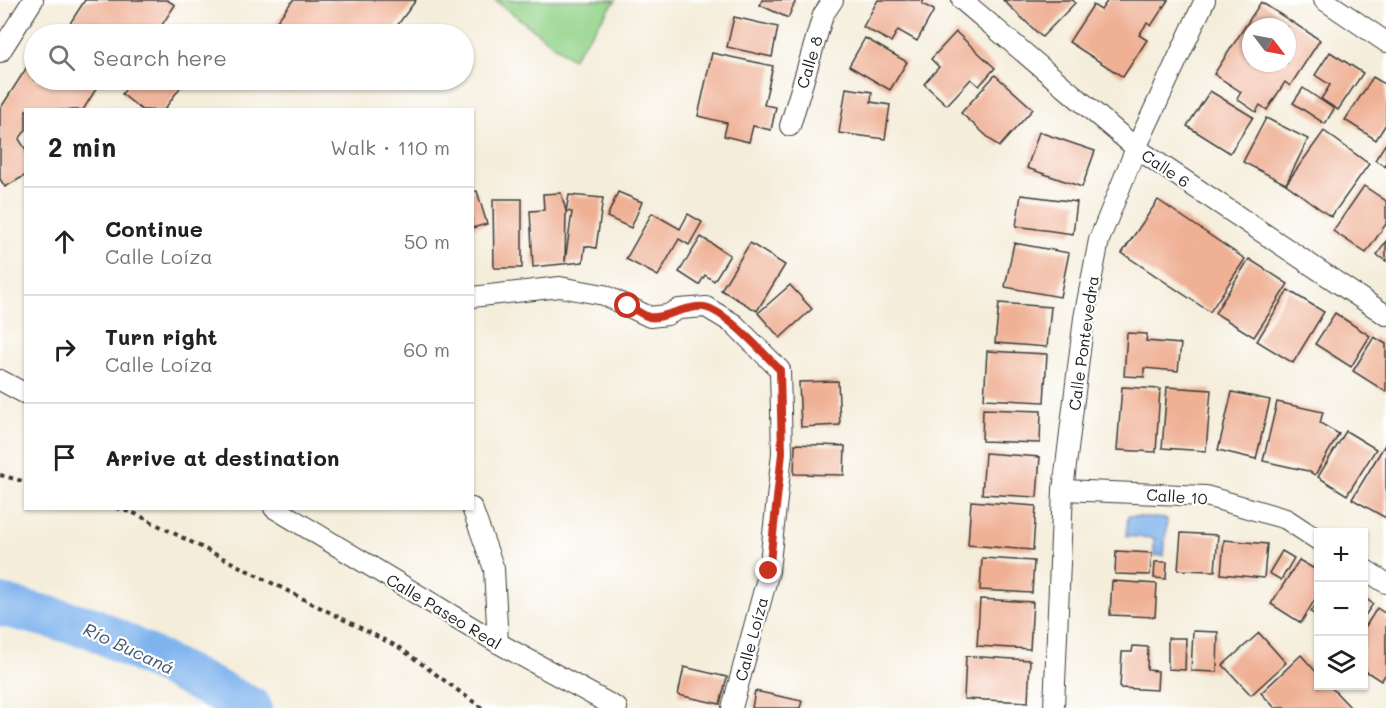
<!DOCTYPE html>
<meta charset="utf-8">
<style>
:root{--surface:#fff;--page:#f2f2f2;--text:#202124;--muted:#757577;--line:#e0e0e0}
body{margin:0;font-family:Mali,sans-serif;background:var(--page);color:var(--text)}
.controls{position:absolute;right:18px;bottom:18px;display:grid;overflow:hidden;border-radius:0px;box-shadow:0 2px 4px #0004}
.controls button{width:54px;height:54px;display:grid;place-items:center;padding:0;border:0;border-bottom:2px solid var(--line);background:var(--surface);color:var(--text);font:30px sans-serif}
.compass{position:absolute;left:1242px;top:18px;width:54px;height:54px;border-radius:50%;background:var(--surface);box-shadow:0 2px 4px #0004;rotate:122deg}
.stop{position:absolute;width:18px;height:18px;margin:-14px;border:4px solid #c8321e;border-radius:50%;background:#fff}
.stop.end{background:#c8321e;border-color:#fff;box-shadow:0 2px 6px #0008}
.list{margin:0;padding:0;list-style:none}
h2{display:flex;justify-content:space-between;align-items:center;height:78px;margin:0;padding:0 24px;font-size:26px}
h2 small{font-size:20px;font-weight:400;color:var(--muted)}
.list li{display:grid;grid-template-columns:39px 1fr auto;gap:18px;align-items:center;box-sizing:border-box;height:108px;padding:0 24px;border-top:2px solid var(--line)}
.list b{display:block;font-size:22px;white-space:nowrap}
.list p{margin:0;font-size:20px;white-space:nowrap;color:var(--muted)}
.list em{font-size:20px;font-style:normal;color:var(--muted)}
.icon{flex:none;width:33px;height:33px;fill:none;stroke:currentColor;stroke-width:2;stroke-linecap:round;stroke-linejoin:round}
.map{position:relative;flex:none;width:1386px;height:708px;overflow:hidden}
.search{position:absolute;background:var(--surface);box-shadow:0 2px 4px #0004;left:24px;top:24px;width:450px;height:66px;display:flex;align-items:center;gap:15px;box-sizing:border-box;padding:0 21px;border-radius:33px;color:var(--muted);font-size:22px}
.panel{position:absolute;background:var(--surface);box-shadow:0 2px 4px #0004;left:24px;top:108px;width:450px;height:402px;border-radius:0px}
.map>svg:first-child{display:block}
</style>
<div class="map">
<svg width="1386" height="708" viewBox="0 0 1386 708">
<rect width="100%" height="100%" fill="#fff"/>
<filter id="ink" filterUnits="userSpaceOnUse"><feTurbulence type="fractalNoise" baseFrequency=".0167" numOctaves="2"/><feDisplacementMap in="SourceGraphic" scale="12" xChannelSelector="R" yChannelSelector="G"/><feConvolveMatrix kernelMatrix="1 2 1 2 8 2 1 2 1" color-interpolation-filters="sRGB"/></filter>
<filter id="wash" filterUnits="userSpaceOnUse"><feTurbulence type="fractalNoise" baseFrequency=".008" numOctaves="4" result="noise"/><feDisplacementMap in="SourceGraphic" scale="24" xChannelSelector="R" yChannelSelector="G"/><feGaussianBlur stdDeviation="1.35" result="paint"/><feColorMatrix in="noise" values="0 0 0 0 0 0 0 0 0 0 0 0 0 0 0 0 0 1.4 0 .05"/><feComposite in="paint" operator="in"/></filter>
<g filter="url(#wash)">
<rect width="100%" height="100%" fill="#f4edda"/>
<path fill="#94d48b" stroke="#587854" stroke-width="1.5" d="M495 0H616L572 59Z"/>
<path fill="#7fb3ed" stroke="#4e6884" stroke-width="1.5" d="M1128 516 1167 519 1164 556 1154 555V538L1126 536Z"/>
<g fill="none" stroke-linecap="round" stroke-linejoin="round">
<path stroke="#7fb3ed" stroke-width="42" d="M0 605 93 628 251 708"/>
</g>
<g id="blocks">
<g fill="#efb094" fill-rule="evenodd">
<path d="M85 0H167L175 5 156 34H63Z"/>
<path d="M293 0H416L391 34H348L335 25 329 34H267Z"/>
<path d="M762 0H796L788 18 760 5Z"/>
<path d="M878 0H924L922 4 934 10 917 41 898 30 891 42 863 27Z"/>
<path d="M1003 0H1073L1075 3 1042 37Z"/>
<path d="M1108 0H1168L1151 26 1147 23 1139 35 1147 40 1123 77 1069 42 1093 5 1101 10Z"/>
<path d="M1261 2 1320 40 1290 86 1285 82 1267 110 1260 105 1256 112 1237 99 1241 92 1214 74ZM1251 27H1287V63H1251Z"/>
<path d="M734 17 778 27 772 57 727 47Z"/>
<path d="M956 32 995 68 979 86 971 79 947 105 924 84 939 67 931 59Z"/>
<path d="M865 38 907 62 890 90 849 66Z"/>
<path d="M1330 52 1363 73 1338 110 1321 99 1330 85 1315 75Z"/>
<path d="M712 53 773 66 764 105 776 107 771 130 753 126 749 142 724 136 727 123 698 116Z"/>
<path d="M34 56V80H82L96 89 83 110H26V130L19 139 26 150V175L5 187 0 179V109Z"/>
<path d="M995 75 1033 109 999 147 961 113Z"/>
<path d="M1373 77 1386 85V124L1376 140 1345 120Z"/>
<path d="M132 80H175L182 85 164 110H142L122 94Z"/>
<path d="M846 88 872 92 871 102 890 105 885 139 839 133Z"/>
<path d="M1303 88 1334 109 1325 124 1293 103Z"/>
<path d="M1210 91 1253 117 1230 153 1187 126Z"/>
<path d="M1266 118 1308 139 1286 184 1243 162Z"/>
<path d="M1324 131 1369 164 1331 217 1286 184Z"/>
<path d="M1039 132 1095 151 1082 187 1027 168Z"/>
<path d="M1386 143V167L1375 160Z"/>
<path d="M1364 186 1386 201V224L1366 253 1333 231Z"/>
<path d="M477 191 487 224 472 228V192Z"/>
<path d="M618 192 642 202 631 228 607 217Z"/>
<path d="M561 193 566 211 569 195 603 198 596 248 585 246 583 262 533 267 530 211 544 210 543 194ZM566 211 572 212 565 262Z"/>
<path d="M1021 195 1077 202 1073 234 1016 226Z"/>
<path d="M493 199H522V268H494Z"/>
<path d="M1158 200 1245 259 1210 312 1122 253Z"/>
<path d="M652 213 680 229 688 214 702 222 689 245 679 239 658 276 626 259Z"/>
<path d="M701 237 730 255 714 281 705 275 699 285 679 272Z"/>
<path d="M1386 241V261L1377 255Z"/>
<path d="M750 243 785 265 757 311 721 290Z"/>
<path d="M1014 243 1069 253 1060 297 1005 287Z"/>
<path d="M1249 259 1288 284 1254 337 1215 313Z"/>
<path d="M790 285 812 309 780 338 758 313Z"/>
<path d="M1288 290 1324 312 1293 363 1257 341Z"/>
<path d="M999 303 1051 307 1047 347 995 343Z"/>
<path d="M1335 313 1370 336 1351 367 1315 344Z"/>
<path d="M1127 333 1147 334 1146 341 1181 344 1178 371 1144 368V377L1124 376Z"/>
<path d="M1374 337 1386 344V392L1353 371Z"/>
<path d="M987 351 1047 354 1044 402 984 399Z"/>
<path d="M838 381 840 425 801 427 799 382Z"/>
<path d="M1122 387 1160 389 1156 452 1117 450Z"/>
<path d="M1167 387 1211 390 1206 451 1162 448Z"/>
<path d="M1232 392 1270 400 1256 459 1218 450Z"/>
<path d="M1277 402 1323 412 1320 423 1339 434 1315 475 1308 471 1263 461Z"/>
<path d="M983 409 1041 411 1040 443 982 441Z"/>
<path d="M1346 431 1376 449 1347 495 1318 477Z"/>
<path d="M1386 443V518L1352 499Z"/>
<path d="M795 444 845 446 844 475 794 474Z"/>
<path d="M985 453 1040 457 1037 497 982 494Z"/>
<path d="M971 501 1036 506 1033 550 968 545Z"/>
<path d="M1181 533 1218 535 1215 571 1178 570Z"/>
<path d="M1224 540 1267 544 1264 578 1221 574Z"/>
<path d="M1116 551 1152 553 1150 575 1115 574Z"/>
<path d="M1282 551 1294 558 1281 580 1269 573Z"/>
<path d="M982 558 1034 561 1032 593 980 590Z"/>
<path d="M1299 560 1318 571V594L1301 623 1271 604Z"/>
<path d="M1155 562H1167L1166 579 1154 578Z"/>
<path d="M1112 581 1157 584 1155 617 1110 615Z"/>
<path d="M1364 597 1373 604 1364 617Z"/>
<path d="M980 599 1033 602 1030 649 977 646Z"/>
<path d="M1318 601V617L1311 612Z"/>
<path d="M1377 608 1386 614V674L1381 681 1364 670V629Z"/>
<path d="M1193 631 1218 632 1217 672 1191 671Z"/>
<path d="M1259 633 1286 663 1251 695 1223 665Z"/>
<path d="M1168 638H1186L1185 670 1168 669Z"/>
<path d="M1133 646 1148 647 1147 670 1158 671 1157 690 1120 688 1122 652H1132Z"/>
<path d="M1301 655 1318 674V686H1330L1351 708H1275L1261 693Z"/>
<path d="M966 656 1030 660 1028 702 964 699Z"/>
<path d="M684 667 727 677 720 704 678 695Z"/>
<path d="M755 691 802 701 800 708H752Z"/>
</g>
</g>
</g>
<g filter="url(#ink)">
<use href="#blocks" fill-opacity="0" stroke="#3c3b38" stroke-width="1.5"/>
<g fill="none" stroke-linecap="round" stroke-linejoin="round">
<defs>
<g id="minor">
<path d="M962 0 1136 148 1386 315"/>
<path d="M1324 0 1386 42"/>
<path d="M0 52 33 0"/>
<path d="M790 126 823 15 833 0"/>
<path d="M472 297 560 287 604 295 650 317 667 315 679 309 706 307 734 324 780 370 782 453 769 571 732 708"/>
<path d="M0 380 26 394"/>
<path d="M1063 490 1206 496 1286 519 1318 540"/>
<path d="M274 508 498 643 617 708"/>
<path d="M472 508 494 569 498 643"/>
<path d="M1364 569 1386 583"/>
<path d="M1054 708 1063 490 1084 318 1099 240 1136 148 1205 0"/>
</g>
</defs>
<use href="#minor" stroke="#3c3b38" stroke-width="22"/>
<g stroke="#3c3b38" stroke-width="4" stroke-dasharray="4.5 4.5" stroke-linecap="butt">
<path d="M0 475 26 482"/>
<path d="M116 508 136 514 400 648 482 708"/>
</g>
<use href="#minor" stroke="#fff" stroke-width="20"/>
</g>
</g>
<g fill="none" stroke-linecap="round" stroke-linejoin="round" filter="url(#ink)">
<path stroke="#c8321e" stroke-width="8" d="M628 306C635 309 642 315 649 317 662 320 686 305 704 307 725 310 764 354 780 370L782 453 769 571"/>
</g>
<g text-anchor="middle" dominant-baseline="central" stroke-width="4.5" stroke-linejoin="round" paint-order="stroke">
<g font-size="16" fill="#1c1c1c" stroke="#fff">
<text transform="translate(809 62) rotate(-73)">Calle 8</text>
<text transform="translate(1166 168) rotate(34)">Calle 6</text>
<text transform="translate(1083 343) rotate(-82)">Calle Pontevedra</text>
<text transform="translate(1177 496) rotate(4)">Calle 10</text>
<text transform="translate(444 611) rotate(31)">Calle Paseo Real</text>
<text transform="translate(751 639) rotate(-75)">Calle Loíza</text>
</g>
<g font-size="18" font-style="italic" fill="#445870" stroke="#fff">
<text transform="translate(129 648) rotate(25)">Río Bucaná</text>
</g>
</g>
</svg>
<div class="controls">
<button>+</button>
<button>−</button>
<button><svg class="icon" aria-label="layers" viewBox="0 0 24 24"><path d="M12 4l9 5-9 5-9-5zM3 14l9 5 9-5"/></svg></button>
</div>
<svg class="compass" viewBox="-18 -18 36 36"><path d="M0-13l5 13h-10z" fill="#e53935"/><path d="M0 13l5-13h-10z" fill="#757577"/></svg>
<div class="stop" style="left:628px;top:306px"></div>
<div class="stop end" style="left:769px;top:571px"></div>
<div class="search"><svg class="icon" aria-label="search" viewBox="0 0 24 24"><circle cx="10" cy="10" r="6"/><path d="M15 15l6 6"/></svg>Search here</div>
<section class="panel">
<h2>2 min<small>Walk · 110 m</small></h2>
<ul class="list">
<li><svg class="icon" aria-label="ahead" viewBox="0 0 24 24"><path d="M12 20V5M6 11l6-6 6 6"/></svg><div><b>Continue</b><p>Calle Loíza</p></div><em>50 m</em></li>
<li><svg class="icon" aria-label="right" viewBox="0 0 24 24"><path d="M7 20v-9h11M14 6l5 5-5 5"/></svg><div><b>Turn right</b><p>Calle Loíza</p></div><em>60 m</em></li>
<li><svg class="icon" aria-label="arrive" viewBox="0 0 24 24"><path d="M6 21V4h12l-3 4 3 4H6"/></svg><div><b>Arrive at destination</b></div></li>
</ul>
</section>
</div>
